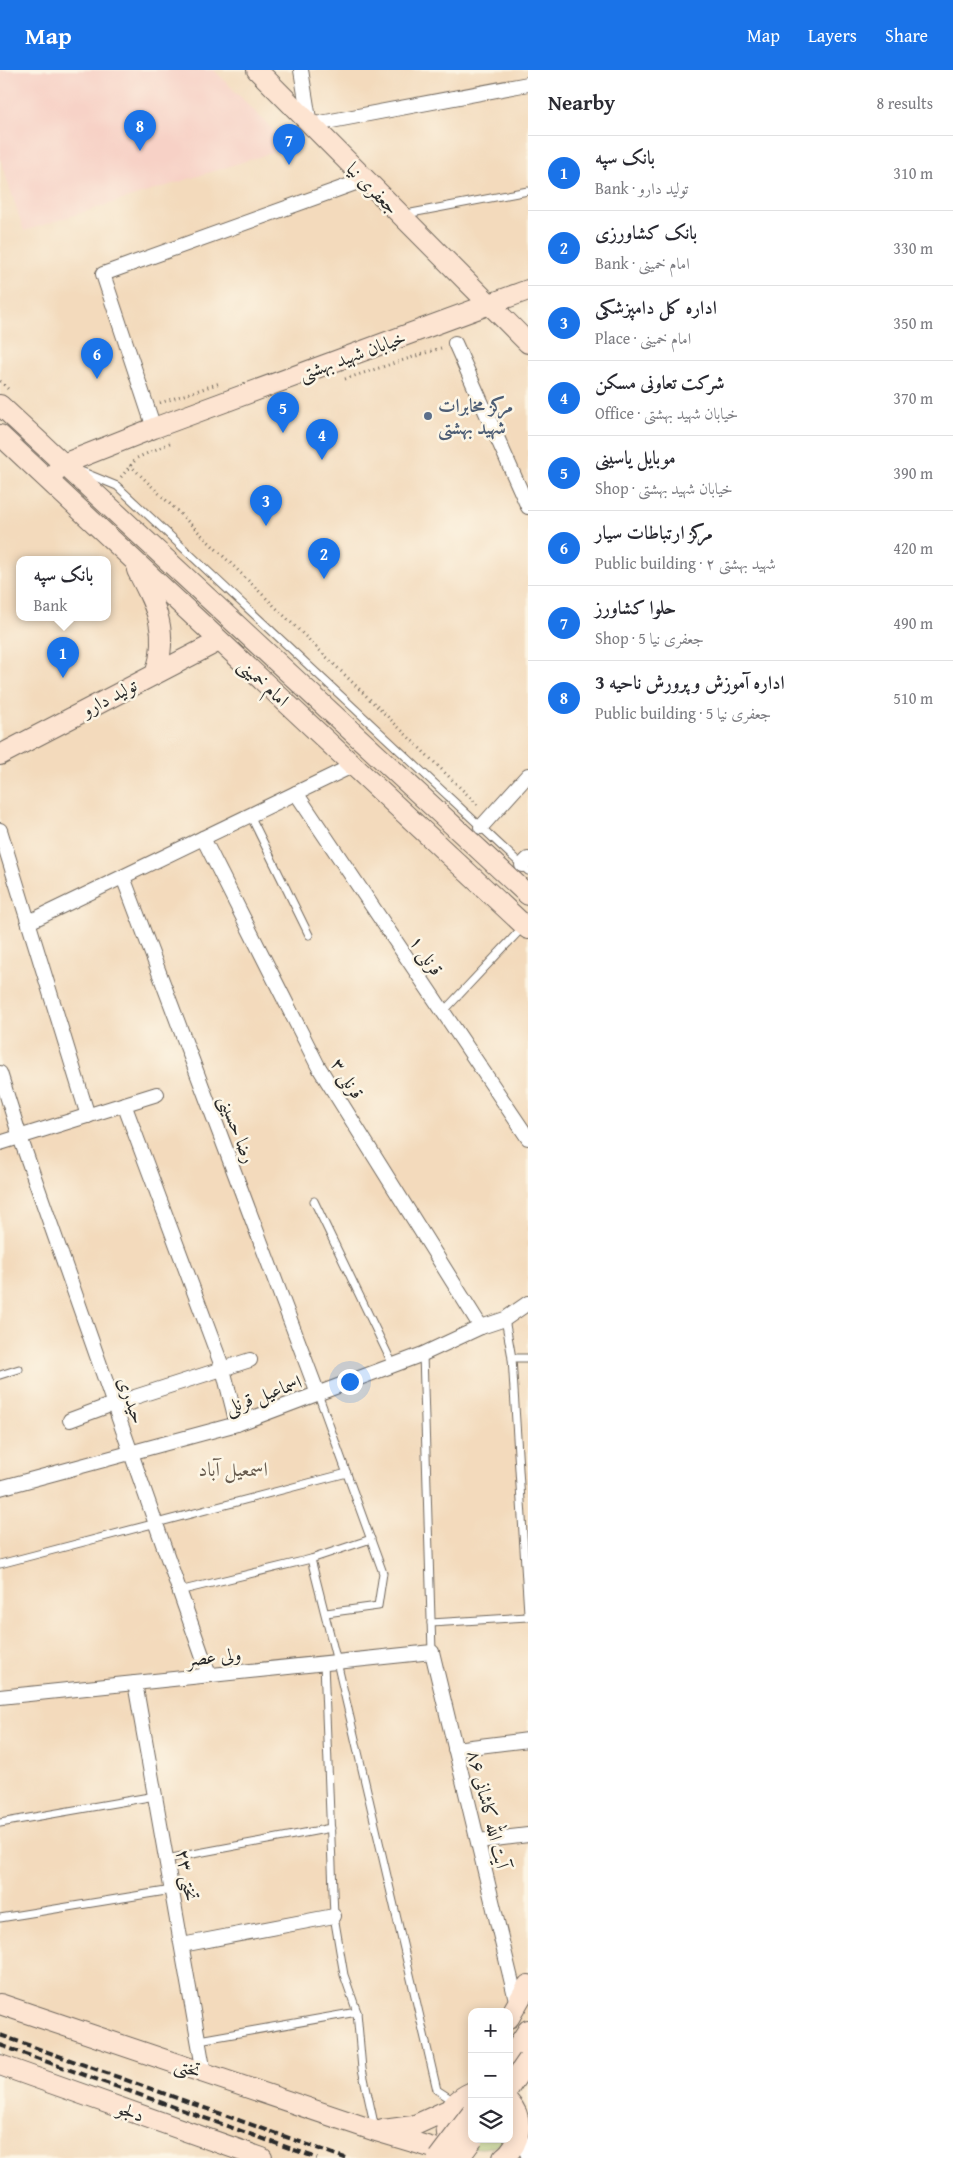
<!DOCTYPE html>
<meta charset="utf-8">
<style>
:root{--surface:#fff;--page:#f7f7f7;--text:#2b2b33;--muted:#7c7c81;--line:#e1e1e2;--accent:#1a73e8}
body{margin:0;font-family:"Gentium Book Plus",Amiri,serif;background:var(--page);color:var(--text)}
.controls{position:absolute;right:15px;bottom:15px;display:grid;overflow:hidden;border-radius:10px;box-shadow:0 2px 12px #0003}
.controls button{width:45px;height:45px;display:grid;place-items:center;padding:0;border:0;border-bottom:1px solid var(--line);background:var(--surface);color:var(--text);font:25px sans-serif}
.you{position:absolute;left:349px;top:1311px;width:18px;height:18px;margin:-12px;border:4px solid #fff;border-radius:50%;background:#1a73e8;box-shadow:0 0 0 8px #1a73e833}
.badge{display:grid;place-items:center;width:32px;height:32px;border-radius:50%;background:var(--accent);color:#fff;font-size:16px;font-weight:700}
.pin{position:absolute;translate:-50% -41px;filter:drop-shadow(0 1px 2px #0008)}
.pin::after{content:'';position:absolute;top:26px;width:18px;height:15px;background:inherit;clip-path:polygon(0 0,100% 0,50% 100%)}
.popup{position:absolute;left:16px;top:486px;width:95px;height:65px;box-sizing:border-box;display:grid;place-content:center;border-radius:10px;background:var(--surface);filter:drop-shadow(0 1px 4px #0005);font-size:16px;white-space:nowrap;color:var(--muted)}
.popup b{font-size:19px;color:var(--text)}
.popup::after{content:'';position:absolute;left:50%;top:100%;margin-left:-10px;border:10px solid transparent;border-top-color:var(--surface)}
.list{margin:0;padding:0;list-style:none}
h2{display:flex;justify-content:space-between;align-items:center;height:65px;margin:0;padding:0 20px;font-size:21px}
h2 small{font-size:16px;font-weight:400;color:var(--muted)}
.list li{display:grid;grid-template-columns:32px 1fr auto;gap:15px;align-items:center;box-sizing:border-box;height:75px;padding:0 20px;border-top:1px solid var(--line)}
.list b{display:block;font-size:19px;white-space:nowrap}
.list p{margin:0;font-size:16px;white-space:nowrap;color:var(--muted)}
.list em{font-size:16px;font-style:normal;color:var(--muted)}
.icon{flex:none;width:28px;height:28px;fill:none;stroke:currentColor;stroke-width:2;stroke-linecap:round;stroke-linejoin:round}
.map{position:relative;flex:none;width:528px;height:2088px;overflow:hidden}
header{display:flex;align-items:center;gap:30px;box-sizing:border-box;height:70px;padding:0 25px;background:var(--accent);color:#fff}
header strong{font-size:24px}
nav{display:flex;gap:28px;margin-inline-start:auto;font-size:18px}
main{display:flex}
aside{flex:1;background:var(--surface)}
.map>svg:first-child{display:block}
</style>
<header>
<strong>Map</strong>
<nav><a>Map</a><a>Layers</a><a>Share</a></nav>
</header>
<main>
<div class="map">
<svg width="528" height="2088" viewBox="0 0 528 2088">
<rect width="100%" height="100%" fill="#fcf5e5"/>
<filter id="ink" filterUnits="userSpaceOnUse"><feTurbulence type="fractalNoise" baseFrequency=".02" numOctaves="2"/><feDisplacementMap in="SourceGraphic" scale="10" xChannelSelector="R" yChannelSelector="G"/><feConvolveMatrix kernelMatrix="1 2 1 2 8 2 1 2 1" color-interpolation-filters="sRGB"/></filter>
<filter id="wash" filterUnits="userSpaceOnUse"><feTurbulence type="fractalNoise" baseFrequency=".0096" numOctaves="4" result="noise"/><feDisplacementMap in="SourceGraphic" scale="20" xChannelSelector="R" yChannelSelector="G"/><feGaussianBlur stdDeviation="1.12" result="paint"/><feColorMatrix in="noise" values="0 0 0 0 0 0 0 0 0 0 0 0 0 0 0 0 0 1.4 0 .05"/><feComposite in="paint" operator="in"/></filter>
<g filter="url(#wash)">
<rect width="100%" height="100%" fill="#f3dabc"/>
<path fill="#f7d1c6" d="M0 0H214L290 77 24 161 0 88Z"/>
<path fill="#b7d37a" stroke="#717f52" d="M472 2029V2069H509V2044L511 2046C521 2088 442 2088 454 2048 456 2040 463 2033 472 2029Z"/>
</g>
<g filter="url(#ink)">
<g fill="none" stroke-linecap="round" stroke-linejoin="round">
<defs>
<g id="lane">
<path d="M406 144 528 121"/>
<path d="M83 402 117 416 528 801"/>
<path d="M250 745 309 865"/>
<path d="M443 942 524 856"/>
<path d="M314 1131 393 1295"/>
<path d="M505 1249 512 1288 528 1543"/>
<path d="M423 1284 432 1582"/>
<path d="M512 1288H528"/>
<path d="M0 1305 19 1299"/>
<path d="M318 1324 383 1503 378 1536 326 1543"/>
<path d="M311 1489 337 1592 437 2020 454 2031"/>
<path d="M0 1494 347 1403"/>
<path d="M179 1521 311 1489 371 1469"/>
<path d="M431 1553 528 1547"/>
<path d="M324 1593 334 1846 344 1905 357 1942 362 1999 375 2058"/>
<path d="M0 1753 155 1726"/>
<path d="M166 1789 331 1758"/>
<path d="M0 1848 172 1820"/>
<path d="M199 1970 357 1942"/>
</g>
<g id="street">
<path d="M301 0 310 55 528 14"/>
<path d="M455 273 528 437"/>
<path d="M154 358 103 204 364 110"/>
<path d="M296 723 528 1068"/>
<path d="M481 757 528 705"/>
<path d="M0 760 88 1046"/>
<path d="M203 768 318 996 481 1257"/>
<path d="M522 795 528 789"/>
<path d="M123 807 318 1324"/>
<path d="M29 852 354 695"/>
<path d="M0 1003 20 1067 209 1605"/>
<path d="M124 1034 223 1299 237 1354"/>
<path d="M0 1073 157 1024"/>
<path d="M70 1350 113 1334 250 1290"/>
<path d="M0 1418 237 1354 423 1284 481 1257 505 1249 528 1233"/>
<path d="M135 1613 204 2003"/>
<path d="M0 1627 432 1582 517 1934"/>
<path d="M455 1679 528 1670"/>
<path d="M478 1771 528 1765"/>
<path d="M182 1875 334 1846"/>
<path d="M519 2063 528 2085"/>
</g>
<g id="secondary">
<path d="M257 0 528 273"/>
<path d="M0 335 528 825"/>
<path d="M0 365 528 859"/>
<path d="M55 403 63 394 154 358 528 220"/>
<path d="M137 500C156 537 169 560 156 602"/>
<path d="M0 685 219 571"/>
<path d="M0 1934 376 2061 457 2085"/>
<path d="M509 1948 528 1915"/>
<path d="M509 1989 528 1960"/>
<path d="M0 1995 262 2088"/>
<path d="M383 2060 413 2056 450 2039"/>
<path d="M457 2085C439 2061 444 2034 472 2022"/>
<path d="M503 2088C521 2074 525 2049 509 2032"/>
</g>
</defs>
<use href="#lane" stroke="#71685e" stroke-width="9"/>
<use href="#street" stroke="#71685e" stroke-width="16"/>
<use href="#secondary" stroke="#71685e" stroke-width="22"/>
<g stroke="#71685e" stroke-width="3" stroke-dasharray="1 4" stroke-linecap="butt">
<path d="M345 309 441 278"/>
<path d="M0 311 8 319"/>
<path d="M160 333 220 313"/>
<path d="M130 395 480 737"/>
<path d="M121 407 137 388 172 372"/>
</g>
<use href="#lane" stroke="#fff" stroke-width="7"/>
<use href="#street" stroke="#fff" stroke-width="14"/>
<use href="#secondary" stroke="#fde4d1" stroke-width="20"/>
<g stroke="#2b2b2b" stroke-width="4" stroke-dasharray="8 4" stroke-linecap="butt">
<path d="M0 1965 345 2088"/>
<path d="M0 1975 317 2088"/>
</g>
<defs>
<g id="secondary-bridge">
<path d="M509 2018 528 1990"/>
<path d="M438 2088 472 2043"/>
<path d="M459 2088 473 2069"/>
</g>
</defs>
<use href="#secondary-bridge" stroke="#71685e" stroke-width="22" stroke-linecap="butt"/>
<use href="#secondary-bridge" stroke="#fde4d1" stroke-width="20"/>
</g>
</g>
<circle fill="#5c6f8a" stroke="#fcf5e5" stroke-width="2" cx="428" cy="346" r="5"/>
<g text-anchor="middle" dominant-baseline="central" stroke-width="5" stroke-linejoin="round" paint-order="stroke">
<g font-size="19" fill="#2b2b2b" stroke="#fcf5e5">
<text transform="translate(373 118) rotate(45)">جعفری نیا</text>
<text transform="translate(352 285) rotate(-20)">خیابان شهید بهشتی</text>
<text transform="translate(264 612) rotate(43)">امام خمینی</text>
<text transform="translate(109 627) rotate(-28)">تولید دارو</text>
<text transform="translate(427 885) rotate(56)">قرنلی ۱</text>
<text transform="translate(348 1008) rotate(58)">قرنلی ۳</text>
<text transform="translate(238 1059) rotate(69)">رضا حسینی</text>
<text transform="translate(263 1324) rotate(-20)">اسماعیل قرنلی</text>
<text transform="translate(132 1330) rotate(71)">حیدری</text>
<text transform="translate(214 1586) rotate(-6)">ولی عصر</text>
<text transform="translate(489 1739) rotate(76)">آیت الله کاشانی ۸۶</text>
<text transform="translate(188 1805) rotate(80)">تختی ۲۳</text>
<text transform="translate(188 1997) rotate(19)">تختی</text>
<text transform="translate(131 2041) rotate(20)">دلجو</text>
</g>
<g font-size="19" font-weight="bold" fill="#4e5e75" stroke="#fcf5e5" text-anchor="start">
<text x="438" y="335">مرکز مخابرات<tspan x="438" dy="22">شهید بهشتی</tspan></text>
</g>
<g font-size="20" fill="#685c4f" stroke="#fcf5e5">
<text x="233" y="1398">اسمعیل آباد</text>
</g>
</g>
</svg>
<div class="controls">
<button>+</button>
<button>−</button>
<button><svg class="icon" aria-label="layers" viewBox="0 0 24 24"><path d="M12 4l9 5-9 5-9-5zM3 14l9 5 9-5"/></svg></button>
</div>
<div class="you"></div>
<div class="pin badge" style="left:63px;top:608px">1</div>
<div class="popup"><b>بانک سپه</b>Bank</div>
<div class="pin badge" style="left:324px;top:509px">2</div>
<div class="pin badge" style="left:266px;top:456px">3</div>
<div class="pin badge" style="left:322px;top:390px">4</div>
<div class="pin badge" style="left:283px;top:363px">5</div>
<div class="pin badge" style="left:97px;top:309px">6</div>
<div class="pin badge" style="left:289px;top:95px">7</div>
<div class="pin badge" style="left:140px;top:81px">8</div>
</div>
<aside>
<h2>Nearby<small>8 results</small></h2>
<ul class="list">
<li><span class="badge">1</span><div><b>بانک سپه</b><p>Bank · تولید دارو</p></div><em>310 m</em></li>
<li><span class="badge">2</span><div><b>بانک کشاورزی</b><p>Bank · امام خمینی</p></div><em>330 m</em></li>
<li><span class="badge">3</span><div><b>اداره کل دامپزشکی</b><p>Place · امام خمینی</p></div><em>350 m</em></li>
<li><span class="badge">4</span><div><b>شرکت تعاونی مسکن</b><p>Office · خیابان شهید بهشتی</p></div><em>370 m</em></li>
<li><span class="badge">5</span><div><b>موبایل یاسینی</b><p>Shop · خیابان شهید بهشتی</p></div><em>390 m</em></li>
<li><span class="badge">6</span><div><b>مرکز ارتباطات سیار</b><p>Public building · شهید بهشتی ۲</p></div><em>420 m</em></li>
<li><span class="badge">7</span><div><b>حلوا کشاورز</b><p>Shop · جعفری نیا 5</p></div><em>490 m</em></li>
<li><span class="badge">8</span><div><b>اداره آموزش و پرورش ناحیه 3</b><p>Public building · جعفری نیا 5</p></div><em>510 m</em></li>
</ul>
</aside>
</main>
